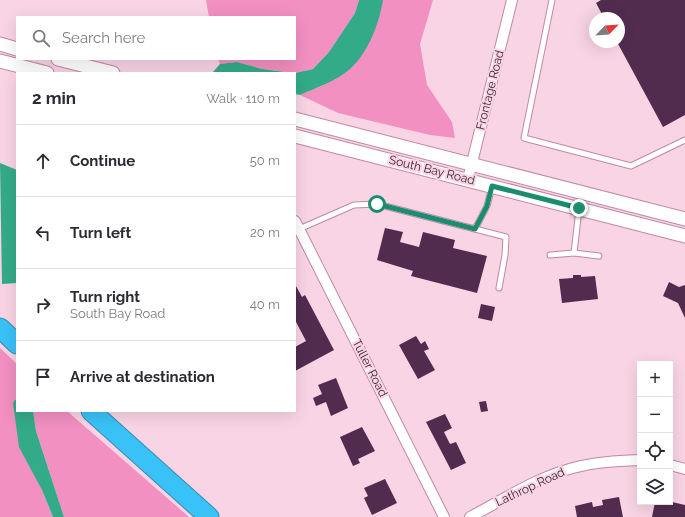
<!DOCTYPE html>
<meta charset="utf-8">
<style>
:root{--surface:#fff;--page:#f7f7f7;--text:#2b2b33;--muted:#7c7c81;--line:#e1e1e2}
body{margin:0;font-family:Raleway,sans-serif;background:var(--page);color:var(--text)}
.controls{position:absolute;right:12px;bottom:12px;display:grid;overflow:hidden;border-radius:0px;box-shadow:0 4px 16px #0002}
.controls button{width:36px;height:36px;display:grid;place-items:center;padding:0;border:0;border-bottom:1px solid var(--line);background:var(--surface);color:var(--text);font:20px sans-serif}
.compass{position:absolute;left:589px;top:12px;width:36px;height:36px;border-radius:50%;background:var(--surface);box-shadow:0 4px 16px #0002;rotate:65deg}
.stop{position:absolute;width:12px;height:12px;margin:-9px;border:3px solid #1b8d6e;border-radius:50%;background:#fff}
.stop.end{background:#1b8d6e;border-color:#fff;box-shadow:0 1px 4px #0008}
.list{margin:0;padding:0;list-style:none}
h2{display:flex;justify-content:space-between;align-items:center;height:52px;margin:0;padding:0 16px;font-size:17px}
h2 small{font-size:13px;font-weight:400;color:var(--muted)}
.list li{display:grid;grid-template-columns:26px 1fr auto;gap:12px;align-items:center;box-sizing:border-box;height:72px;padding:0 16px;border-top:1px solid var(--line)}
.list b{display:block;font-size:15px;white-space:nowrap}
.list p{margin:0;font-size:13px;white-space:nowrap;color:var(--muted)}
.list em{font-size:13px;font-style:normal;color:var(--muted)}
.icon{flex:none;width:22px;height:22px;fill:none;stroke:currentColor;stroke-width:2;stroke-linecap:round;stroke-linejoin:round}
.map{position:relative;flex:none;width:685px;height:517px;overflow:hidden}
.search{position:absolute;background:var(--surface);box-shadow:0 4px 16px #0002;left:16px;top:16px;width:280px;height:44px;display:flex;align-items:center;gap:10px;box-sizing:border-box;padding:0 14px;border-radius:0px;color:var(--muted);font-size:15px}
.panel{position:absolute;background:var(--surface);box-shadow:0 4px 16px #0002;left:16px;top:72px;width:280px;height:340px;border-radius:0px}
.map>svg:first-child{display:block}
</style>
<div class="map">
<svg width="685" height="517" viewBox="0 0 685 517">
<rect width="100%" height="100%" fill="#f9d4e5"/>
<g fill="#f290c1">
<path d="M206 0H359L355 13 329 52 313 69 295 73 262 69 237 62 220 64 218 59H295V17H209Z"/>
<path d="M383 0H433L420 44 427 85 452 122 455 138 430 135 338 113 300 95 328 83Z"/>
<path d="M0 348 17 364V400L13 403 42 490 53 517H0Z"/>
<path d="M33 411H67L189 517H64L36 431Z"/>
</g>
<g fill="#34ab88">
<path d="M359 0H383C379 24 368 53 350 69 336 81 316 88 300 95L295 94V73L313 69 329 52 355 13Z"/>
<path d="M237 62 262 69 293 73 213 72 220 64Z"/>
<path d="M0 163 17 170V283L2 284Z"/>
<path d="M15 400H17V411H33L36 431 64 517H53L42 490 19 447 13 403Z"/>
</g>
<g fill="#512c4f">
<path d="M601 0H685V115L663 127 617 42H619V18H604L596 3Z"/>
<path d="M385 228 403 232 400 242 419 247 423 232 455 240 453 248 487 256 477 293 411 276 413 271 377 260Z"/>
<path d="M573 275H581V277L595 276 598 299 562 303 559 279 573 278Z"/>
<path d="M669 282 679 287 685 285V318L678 303 663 296Z"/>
<path d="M296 286 302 297 305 295 334 350 295 371V347L306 341 295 320Z"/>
<path d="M481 304 495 307 492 321 478 318Z"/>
<path d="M416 336 421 344 425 341 429 349 424 351 435 370 418 379 399 345Z"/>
<path d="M336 378 348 408 331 416 326 402 316 406 313 398 322 394 318 385Z"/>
<path d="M486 401 488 411 481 412 479 402Z"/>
<path d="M445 414 452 428 444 432 450 444 456 442 466 463 451 470 426 422Z"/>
<path d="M362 427 375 451 358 459 360 463 353 466 340 437Z"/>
<path d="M385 479 397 503 372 515 364 498 368 496 364 488Z"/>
<path d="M619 497 623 517H577L575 506 592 502 593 507 603 505 602 500Z"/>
<path d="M670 499H672V502L685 505V517H652L655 502H670Z"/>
</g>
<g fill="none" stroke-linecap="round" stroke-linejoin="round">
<defs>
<g id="service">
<path d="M552 0 524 138 631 166 685 140"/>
<path d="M579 209 574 253 599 256"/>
<path d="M299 229 354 205 377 204 475 229 487 206 492 187"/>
<path d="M475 229 506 237 505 255 499 288"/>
<path d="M550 255 574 253"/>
</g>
<g id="minor">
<path d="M468 179 512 0"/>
<path d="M295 221 444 517"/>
<path d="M670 465 685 469"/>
<path d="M470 517C503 500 537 477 573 468 595 462 617 461 640 460"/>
</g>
<g id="tertiary">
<path d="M0 44 17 49"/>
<path d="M58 59 113 73"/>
<path d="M0 61 47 73"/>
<path d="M295 119 685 219"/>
<path d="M295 136 685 236"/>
</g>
<g id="motorway">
<path d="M0 328 17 344"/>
<path d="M91 411 209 517"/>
</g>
</defs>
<use href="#service" stroke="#c189a4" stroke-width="7"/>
<use href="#minor" stroke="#c189a4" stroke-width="12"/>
<use href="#tertiary" stroke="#c189a4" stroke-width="15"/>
<use href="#motorway" stroke="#3b8cb2" stroke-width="21"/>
<use href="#service" stroke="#fff" stroke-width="5"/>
<use href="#minor" stroke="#fff" stroke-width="10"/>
<use href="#tertiary" stroke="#fff" stroke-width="13"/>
<use href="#motorway" stroke="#39c2f7" stroke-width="19"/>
</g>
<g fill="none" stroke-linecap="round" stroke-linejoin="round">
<path stroke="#1b8d6e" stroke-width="5" d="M377 204 475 229 487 206 492 186 579 208"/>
</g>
<g text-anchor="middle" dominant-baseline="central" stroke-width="4" stroke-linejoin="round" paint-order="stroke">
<g font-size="12" fill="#3f2833" stroke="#f9d4e5">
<text transform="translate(490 90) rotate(-76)">Frontage Road</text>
<text transform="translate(432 170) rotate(14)">South Bay Road</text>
<text transform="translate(370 368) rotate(63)">Tuller Road</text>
<text transform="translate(530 487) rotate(-25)">Lathrop Road</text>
</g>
</g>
</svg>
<div class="controls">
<button>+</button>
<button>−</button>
<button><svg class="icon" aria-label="locate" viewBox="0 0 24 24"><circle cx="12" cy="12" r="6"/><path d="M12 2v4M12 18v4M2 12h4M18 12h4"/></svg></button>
<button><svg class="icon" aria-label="layers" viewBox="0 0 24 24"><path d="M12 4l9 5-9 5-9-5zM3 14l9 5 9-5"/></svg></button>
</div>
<svg class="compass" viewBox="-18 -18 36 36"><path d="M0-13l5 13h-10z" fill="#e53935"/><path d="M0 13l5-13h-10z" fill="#7c7c81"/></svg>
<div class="stop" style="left:377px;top:204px"></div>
<div class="stop end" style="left:579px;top:208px"></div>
<div class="search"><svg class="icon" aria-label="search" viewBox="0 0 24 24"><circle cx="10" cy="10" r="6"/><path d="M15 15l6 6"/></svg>Search here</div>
<section class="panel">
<h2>2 min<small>Walk · 110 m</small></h2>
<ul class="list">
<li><svg class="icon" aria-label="ahead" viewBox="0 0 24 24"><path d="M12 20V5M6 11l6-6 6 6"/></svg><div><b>Continue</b></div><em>50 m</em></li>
<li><svg class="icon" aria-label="left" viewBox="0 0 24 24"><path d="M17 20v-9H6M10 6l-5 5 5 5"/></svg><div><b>Turn left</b></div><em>20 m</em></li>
<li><svg class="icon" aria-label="right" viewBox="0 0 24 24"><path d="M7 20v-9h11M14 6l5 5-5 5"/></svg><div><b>Turn right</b><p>South Bay Road</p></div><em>40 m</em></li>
<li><svg class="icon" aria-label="arrive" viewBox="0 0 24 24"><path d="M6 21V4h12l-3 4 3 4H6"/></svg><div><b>Arrive at destination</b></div></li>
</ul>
</section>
</div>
